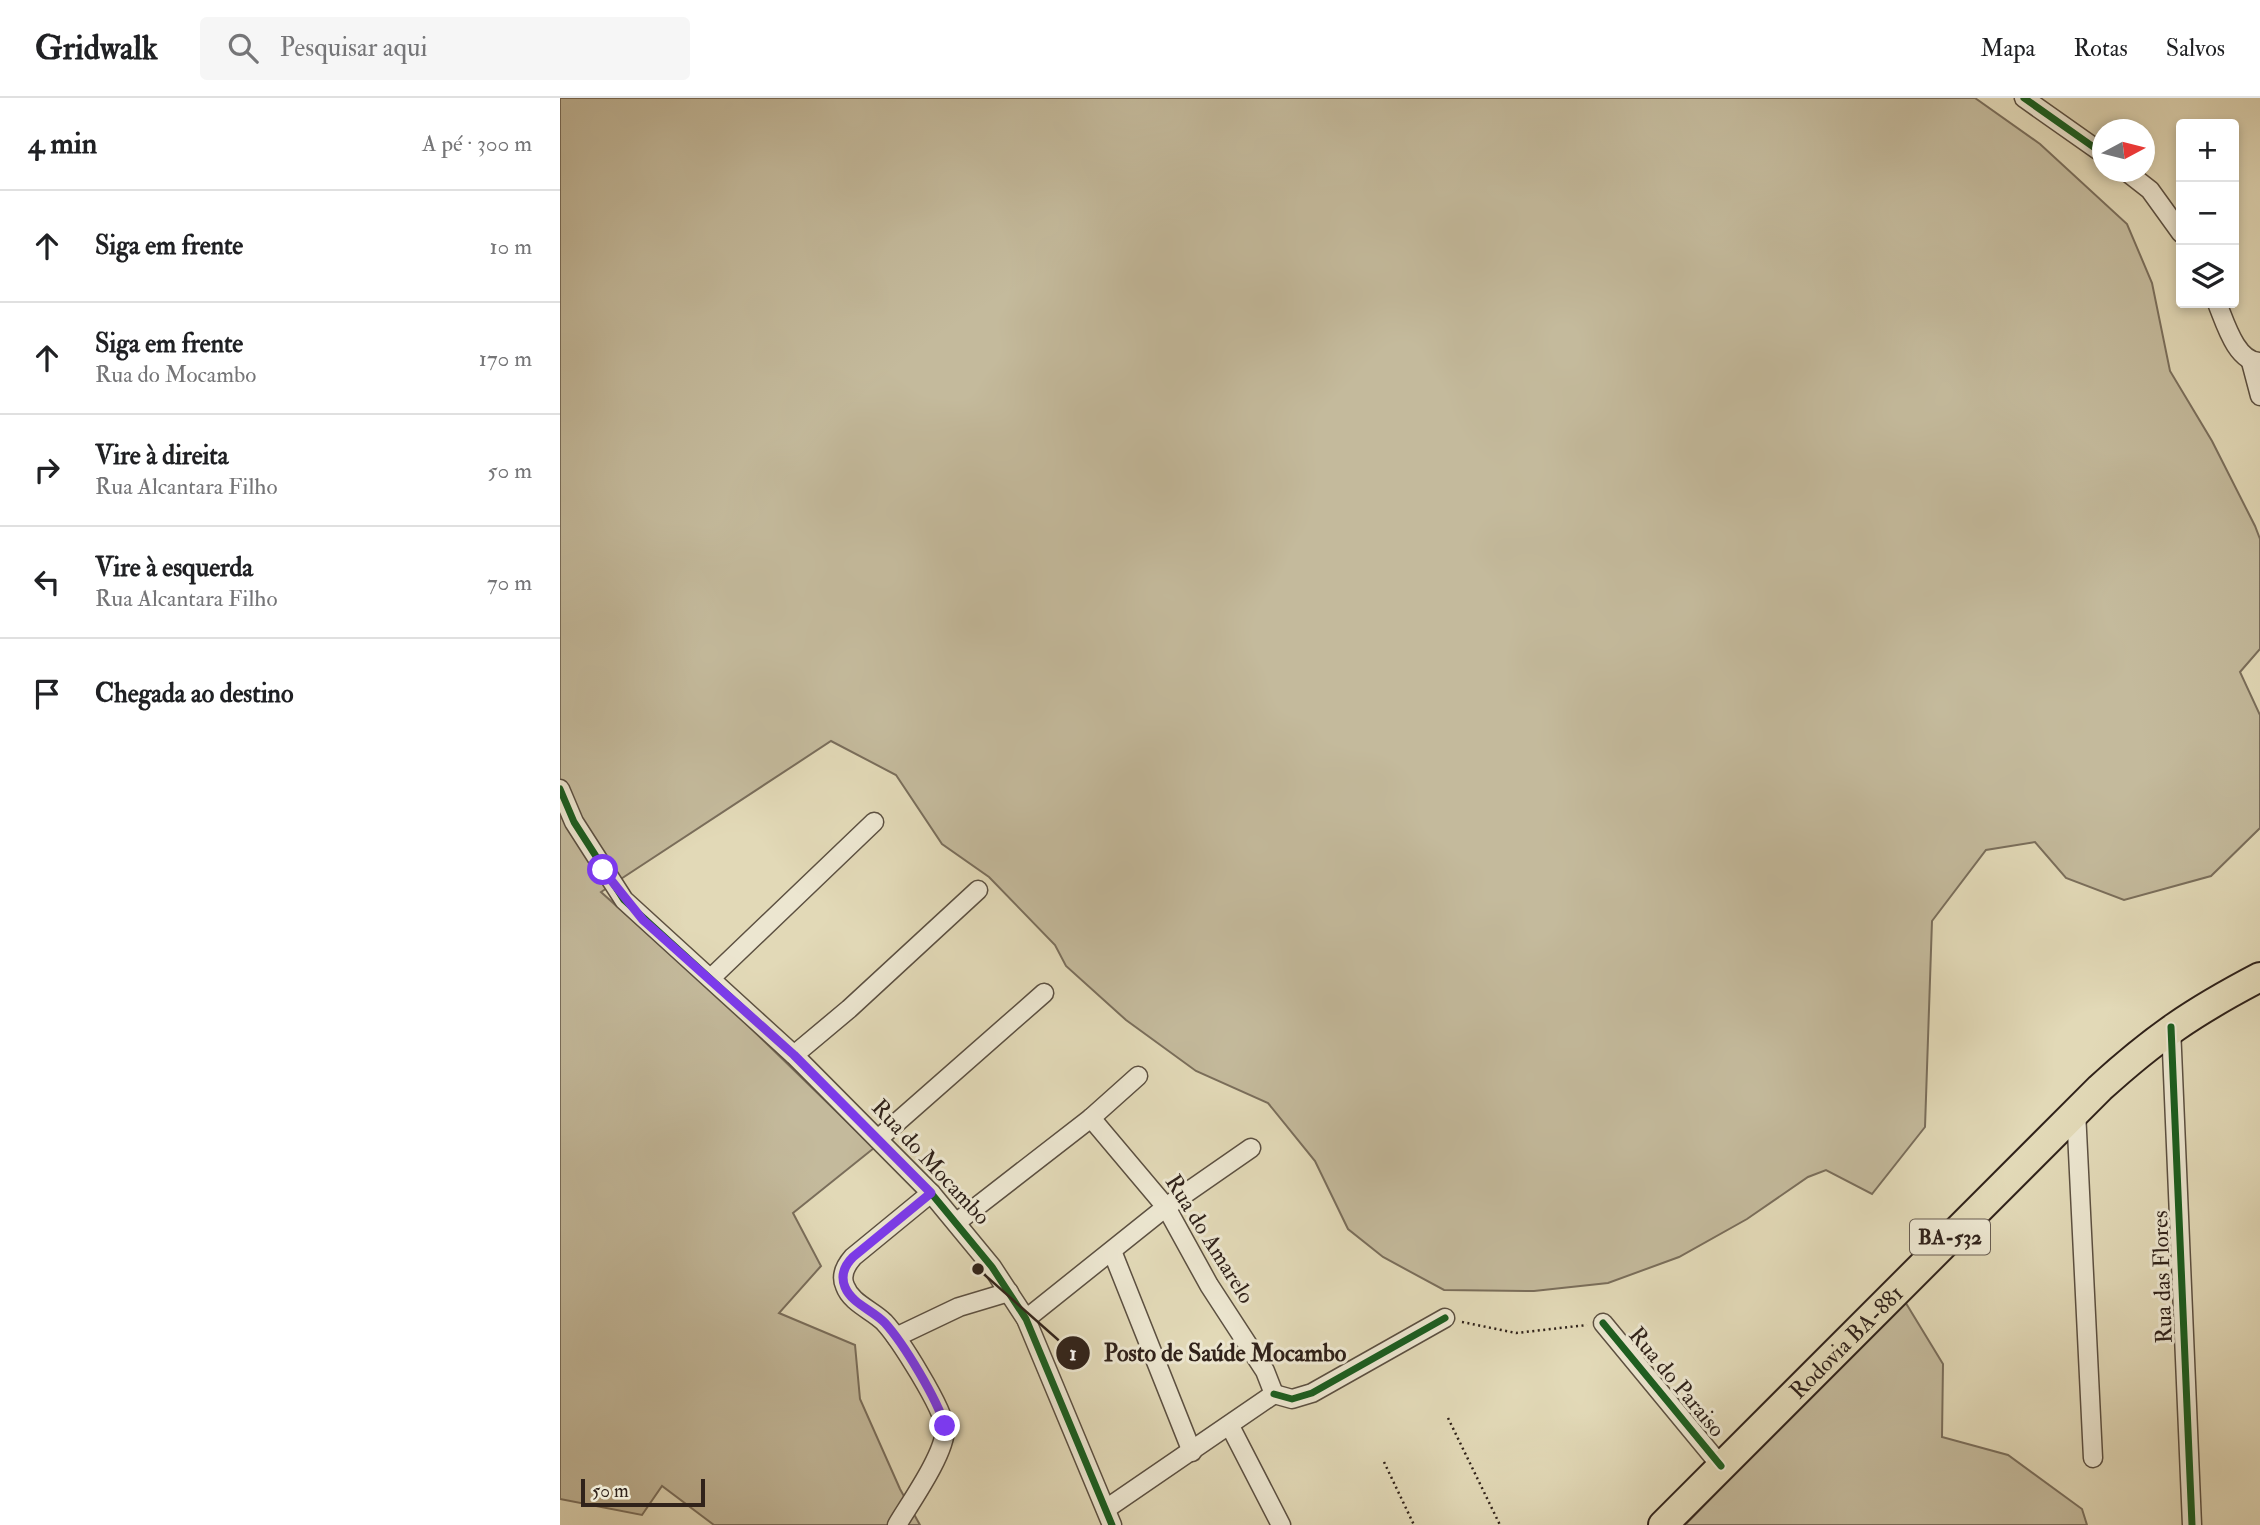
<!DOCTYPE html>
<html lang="pt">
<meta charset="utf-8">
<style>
:root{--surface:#fff;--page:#f6f6f6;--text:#202124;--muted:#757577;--line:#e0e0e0}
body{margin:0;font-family:"IM FELL Double Pica",serif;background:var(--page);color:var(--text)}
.controls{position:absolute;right:21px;top:21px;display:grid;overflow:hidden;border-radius:7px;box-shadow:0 4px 10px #0003}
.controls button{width:63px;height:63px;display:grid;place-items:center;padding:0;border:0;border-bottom:2px solid var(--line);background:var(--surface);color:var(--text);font:35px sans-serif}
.compass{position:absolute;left:1532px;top:21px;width:63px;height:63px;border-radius:50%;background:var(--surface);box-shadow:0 4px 10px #0003;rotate:83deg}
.scale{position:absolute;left:21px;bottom:18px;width:124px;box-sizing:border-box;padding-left:7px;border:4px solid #30221a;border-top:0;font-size:19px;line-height:24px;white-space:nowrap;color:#30221a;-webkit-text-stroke:5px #ece6d0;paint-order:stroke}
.stop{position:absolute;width:21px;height:21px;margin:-16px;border:5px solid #7c3aed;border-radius:50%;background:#fff}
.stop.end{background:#7c3aed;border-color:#fff;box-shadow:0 2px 7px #0008}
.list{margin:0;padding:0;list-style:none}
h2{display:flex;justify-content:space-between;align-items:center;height:91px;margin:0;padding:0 28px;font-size:30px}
h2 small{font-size:23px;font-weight:400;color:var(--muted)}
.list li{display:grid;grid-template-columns:46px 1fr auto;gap:21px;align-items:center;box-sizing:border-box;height:112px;padding:0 28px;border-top:2px solid var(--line)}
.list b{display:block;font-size:26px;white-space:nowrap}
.list p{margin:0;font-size:23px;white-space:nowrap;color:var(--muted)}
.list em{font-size:23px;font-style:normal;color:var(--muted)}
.icon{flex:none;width:38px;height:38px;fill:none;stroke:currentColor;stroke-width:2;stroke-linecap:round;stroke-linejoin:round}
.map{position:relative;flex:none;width:1700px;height:1427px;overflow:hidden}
header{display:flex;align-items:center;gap:42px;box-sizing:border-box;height:98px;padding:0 35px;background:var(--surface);border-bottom:2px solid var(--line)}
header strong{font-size:33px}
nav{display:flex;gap:38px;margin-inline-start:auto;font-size:24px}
.search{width:490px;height:63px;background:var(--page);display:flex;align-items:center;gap:18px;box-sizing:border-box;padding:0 24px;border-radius:7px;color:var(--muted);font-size:26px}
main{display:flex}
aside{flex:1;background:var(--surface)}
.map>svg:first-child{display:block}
</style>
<header>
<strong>Gridwalk</strong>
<div class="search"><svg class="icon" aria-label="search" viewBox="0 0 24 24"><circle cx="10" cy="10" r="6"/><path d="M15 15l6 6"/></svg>Pesquisar aqui</div>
<nav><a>Mapa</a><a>Rotas</a><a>Salvos</a></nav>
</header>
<main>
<aside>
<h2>4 min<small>A pé · 300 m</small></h2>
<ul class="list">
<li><svg class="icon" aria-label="ahead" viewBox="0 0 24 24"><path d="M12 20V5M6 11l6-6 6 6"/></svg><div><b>Siga em frente</b></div><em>10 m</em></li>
<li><svg class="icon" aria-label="ahead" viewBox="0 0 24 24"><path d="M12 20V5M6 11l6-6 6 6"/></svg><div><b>Siga em frente</b><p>Rua do Mocambo</p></div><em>170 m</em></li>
<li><svg class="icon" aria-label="right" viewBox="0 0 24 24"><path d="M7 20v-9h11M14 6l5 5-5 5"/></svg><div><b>Vire à direita</b><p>Rua Alcantara Filho</p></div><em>50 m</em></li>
<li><svg class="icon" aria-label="left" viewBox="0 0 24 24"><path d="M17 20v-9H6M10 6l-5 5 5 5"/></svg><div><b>Vire à esquerda</b><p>Rua Alcantara Filho</p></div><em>70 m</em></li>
<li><svg class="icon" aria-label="arrive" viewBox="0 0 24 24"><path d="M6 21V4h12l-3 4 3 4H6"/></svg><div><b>Chegada ao destino</b></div></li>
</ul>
</aside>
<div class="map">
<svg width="1700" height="1427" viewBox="0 0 1700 1427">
<rect width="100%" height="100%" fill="#e2d9b7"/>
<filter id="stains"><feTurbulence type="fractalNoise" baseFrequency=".00286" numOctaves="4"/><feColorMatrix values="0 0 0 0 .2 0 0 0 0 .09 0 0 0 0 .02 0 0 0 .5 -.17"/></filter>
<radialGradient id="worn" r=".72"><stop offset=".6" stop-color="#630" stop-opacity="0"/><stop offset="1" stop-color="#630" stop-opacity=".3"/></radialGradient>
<g fill="#c4ba9c" stroke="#7a6e5b" stroke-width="2">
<path d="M0 0H1415L1480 46 1567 126 1592 185 1610 273 1652 343 1695 428 1700 441V551L1680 574 1700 617V730L1651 778 1564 802 1506 780 1475 744 1426 752 1372 823 1365 1029 1312 1096 1266 1072 1248 1079 1187 1121 1119 1159 1048 1185 974 1193 884 1192 823 1159 788 1131 755 1063 708 1005 636 973 566 922 506 868 495 847 429 779 382 746 336 677 271 643 41 794 167 907 314 1050 233 1115 261 1168 219 1215 295 1247 300 1301 340 1391 360 1427H154L102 1388 82 1417 0 1401Z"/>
<path d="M1344 1202 1383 1266 1382 1339 1448 1357 1522 1411 1527 1427H1125Z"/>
</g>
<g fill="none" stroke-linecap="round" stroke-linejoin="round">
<defs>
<g id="minor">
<path d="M1464 0 1542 55"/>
<path d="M1567 74 1590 92 1621 135"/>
<path d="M1657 205C1665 224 1676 264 1700 264"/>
<path d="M1691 264 1700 298"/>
<path d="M0 691 14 724 64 802 234 957 371 1095 432 1169 466 1221 552 1427"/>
<path d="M151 880 314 724"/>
<path d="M1611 929 1632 1427"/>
<path d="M234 957 289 911 418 792"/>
<path d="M1516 1013 1533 1360"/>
<path d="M531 1020 606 1109 649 1187 705 1273 714 1296"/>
<path d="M318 1041 484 895"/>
<path d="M397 1124 531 1020 578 978"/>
<path d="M552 1153 632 1354"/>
<path d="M466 1221 606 1109 691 1050"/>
<path d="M1043 1225 1161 1368"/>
<path d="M336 1239 399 1209 449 1194"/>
<path d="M714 1296 732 1301 752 1295 885 1220"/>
<path d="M670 1328 721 1427"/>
<path d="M546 1411 714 1296"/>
<path d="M337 1427C350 1405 385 1356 385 1331 384 1311 339 1240 324 1224 312 1212 291 1205 285 1188 280 1177 286 1167 293 1159L371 1095"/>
</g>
<g id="primary">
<path id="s1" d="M1103 1427 1540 990C1595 940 1633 914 1700 879"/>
</g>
</defs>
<use href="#minor" stroke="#5c5041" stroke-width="21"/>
<use href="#primary" stroke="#30221a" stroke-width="32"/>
<g stroke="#30221a" stroke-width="2.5" stroke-dasharray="2 3.5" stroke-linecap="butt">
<path d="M902 1224 956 1235 1027 1227"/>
<path d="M888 1320 940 1427"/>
<path d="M824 1364 854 1427"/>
</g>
<use href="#minor" stroke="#ece6d0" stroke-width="18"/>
<use href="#primary" stroke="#e2d9b7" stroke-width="28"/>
<defs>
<g id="cycleway">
<path d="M1464 0 1542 55"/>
<path d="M0 691 14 724 64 802 234 957 371 1095 432 1169 466 1221 552 1427"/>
<path d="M1611 929 1632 1427"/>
<path d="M1043 1225 1161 1368"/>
<path d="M714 1296 732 1301 752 1295 885 1220"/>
</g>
</defs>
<use href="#cycleway" stroke="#ece6d0" stroke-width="11"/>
<use href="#cycleway" stroke="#1b5e20" stroke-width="7"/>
</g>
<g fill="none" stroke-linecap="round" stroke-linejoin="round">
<path stroke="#7c3aed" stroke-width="9" d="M43 772 83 822 234 957 371 1095 293 1159C285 1167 280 1177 285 1189 292 1206 313 1212 325 1225 344 1246 377 1301 385 1328"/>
</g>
<g text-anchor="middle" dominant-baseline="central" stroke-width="6" stroke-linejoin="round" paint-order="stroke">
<rect fill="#ece6d0" stroke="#685d51" stroke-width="2" x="1350" y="1121.5" width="80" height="35" rx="5"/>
<g font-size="21" font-weight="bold" fill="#30221a">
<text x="1390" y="1139">BA-532</text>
</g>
<g font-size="23" fill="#30221a" stroke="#ece6d0">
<text transform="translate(371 1064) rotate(47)">Rua do Mocambo</text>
<text transform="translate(650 1141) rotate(58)">Rua do Amarelo</text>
<text transform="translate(1602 1179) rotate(-92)">Rua das Flores</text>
<text stroke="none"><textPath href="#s1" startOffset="259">Rodovia BA-881</textPath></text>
<text transform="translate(1117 1284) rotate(50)">Rua do Paraiso</text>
</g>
</g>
<path fill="none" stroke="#30221a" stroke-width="2.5" d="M418 1171L513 1255"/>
<g fill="#30221a" stroke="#ece6d0" stroke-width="2.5">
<circle cx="418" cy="1171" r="7"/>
<circle cx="513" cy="1255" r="18"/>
</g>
<g font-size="21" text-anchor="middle" font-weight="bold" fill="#fff">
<text x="513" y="1262">1</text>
</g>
<g font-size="24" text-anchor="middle" font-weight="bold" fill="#30221a" stroke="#ece6d0" stroke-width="6" stroke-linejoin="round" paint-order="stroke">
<text x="665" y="1263">Posto de Saúde Mocambo</text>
</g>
<rect width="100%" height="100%" filter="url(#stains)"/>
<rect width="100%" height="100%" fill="url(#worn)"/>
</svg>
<div class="controls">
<button>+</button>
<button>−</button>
<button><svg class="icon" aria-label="layers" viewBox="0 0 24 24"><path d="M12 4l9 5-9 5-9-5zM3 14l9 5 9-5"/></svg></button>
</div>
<svg class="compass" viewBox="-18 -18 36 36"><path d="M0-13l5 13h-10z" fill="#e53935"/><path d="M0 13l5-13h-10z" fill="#757577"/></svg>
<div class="scale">50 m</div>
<div class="stop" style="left:43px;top:772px"></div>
<div class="stop end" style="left:385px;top:1328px"></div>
</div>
</main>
